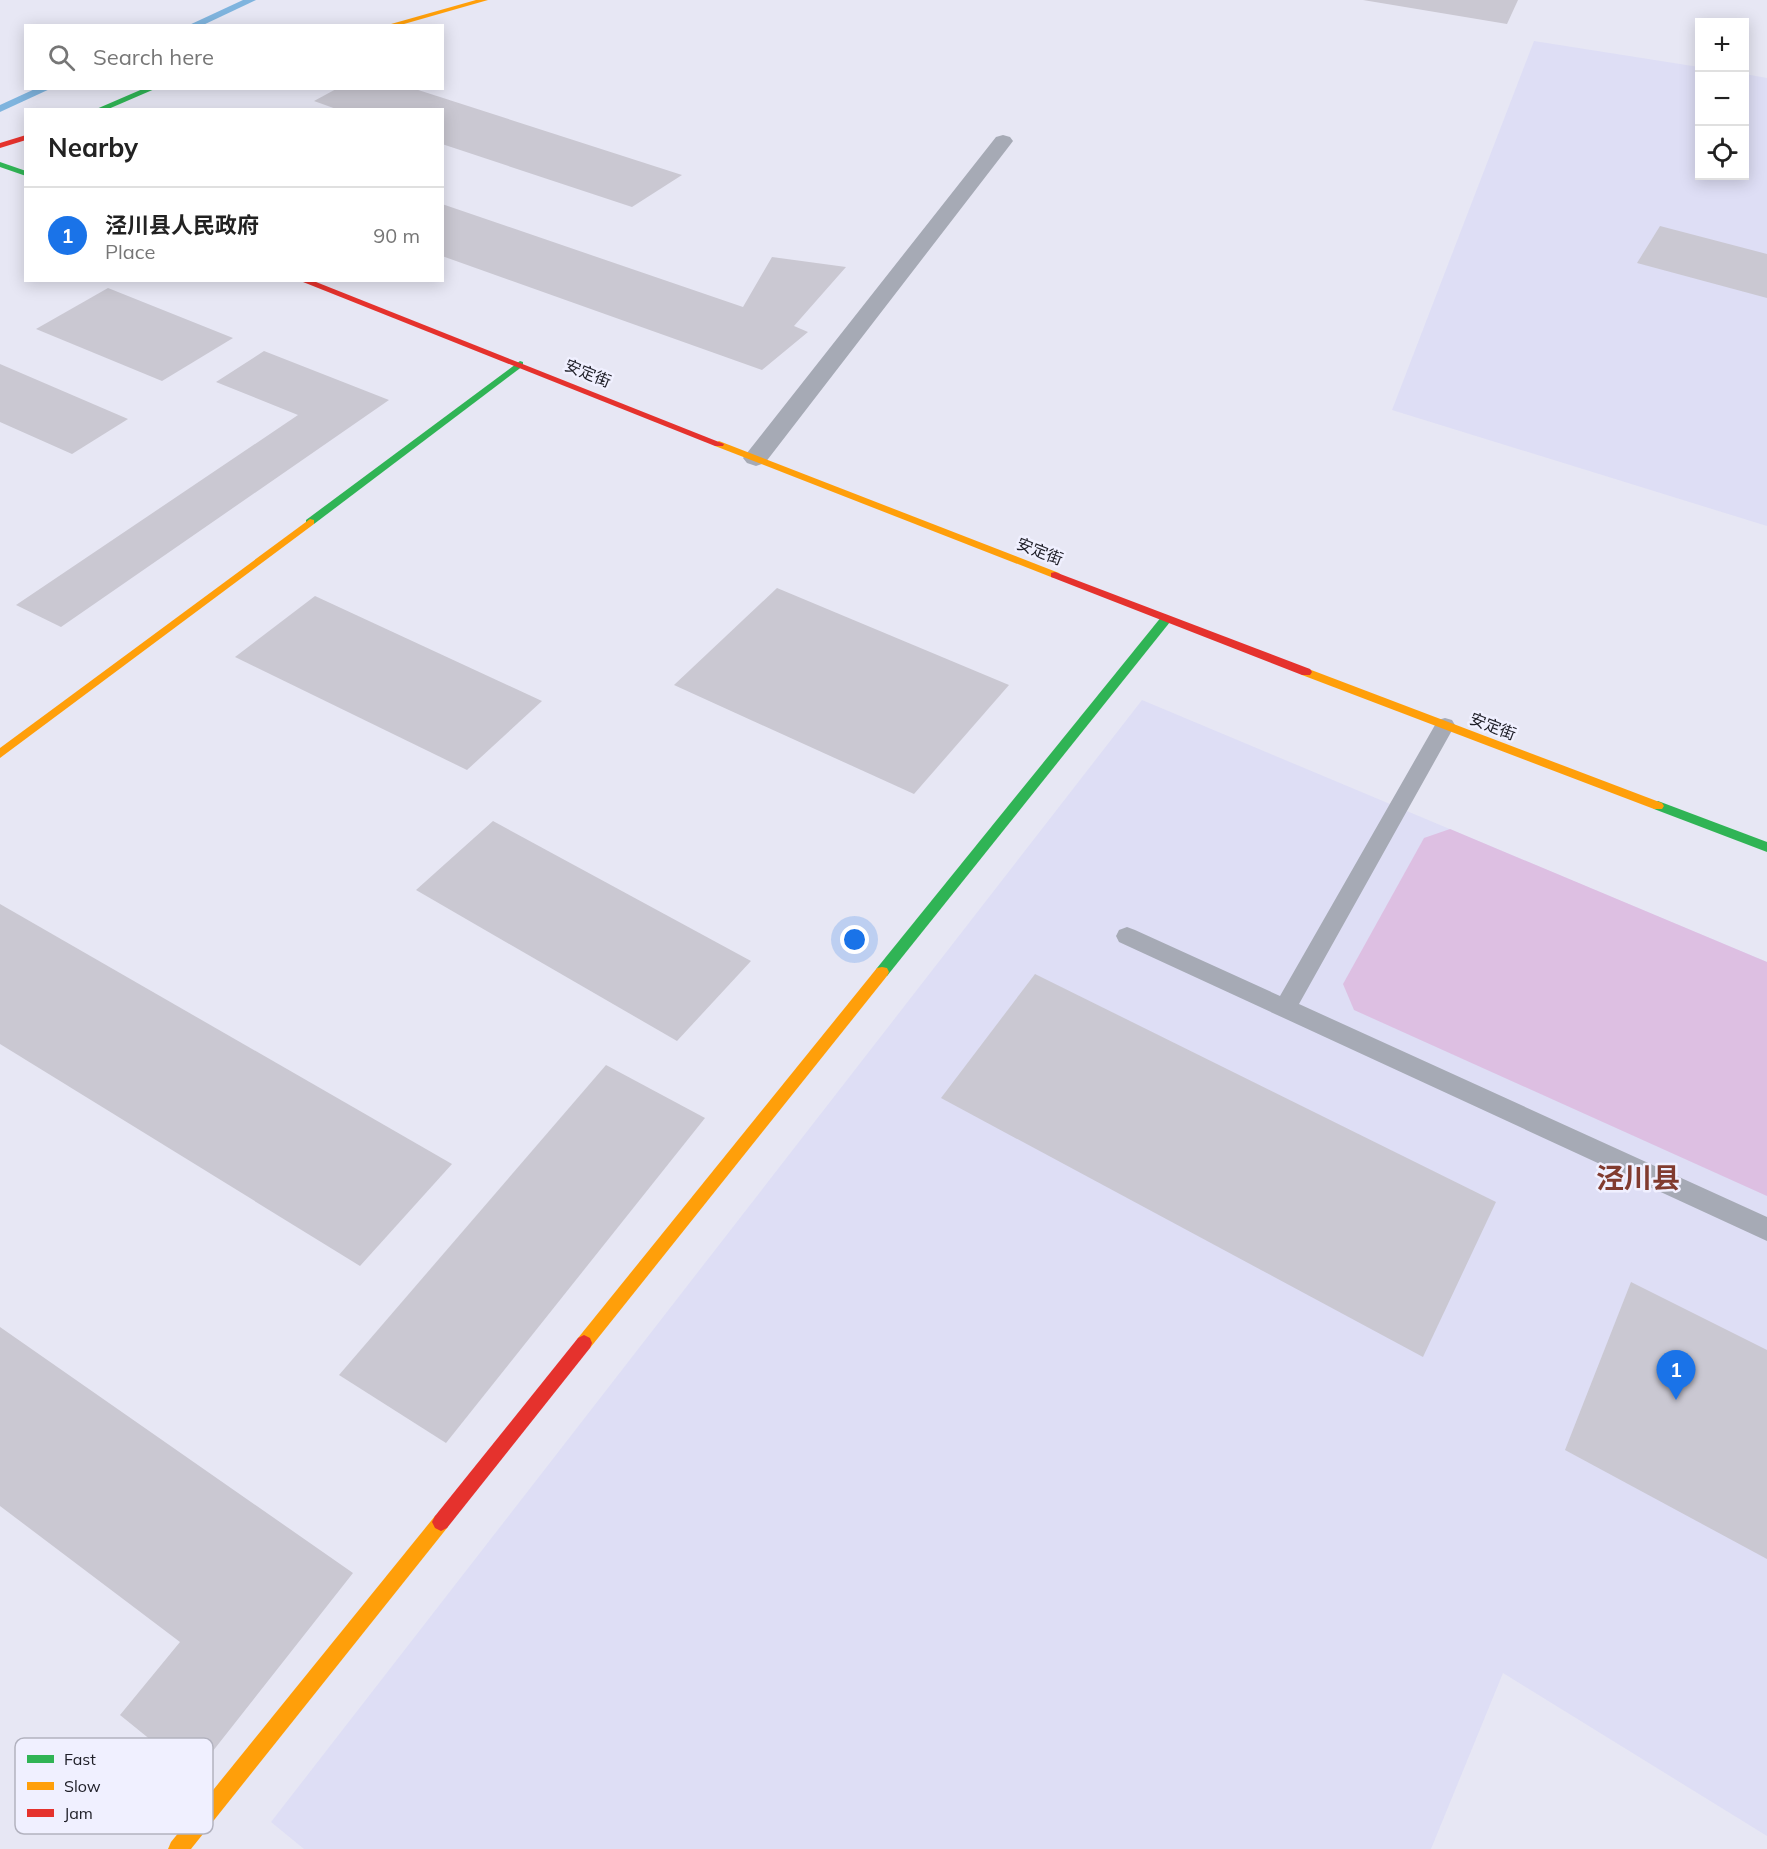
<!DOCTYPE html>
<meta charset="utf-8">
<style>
:root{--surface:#fff;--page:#f2f2f2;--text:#222;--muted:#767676;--line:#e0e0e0;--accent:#1a73e8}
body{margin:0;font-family:Mulish,"Noto Sans SC",sans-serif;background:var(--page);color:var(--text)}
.controls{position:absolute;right:18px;top:18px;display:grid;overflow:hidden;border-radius:0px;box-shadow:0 3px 15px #0003}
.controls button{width:54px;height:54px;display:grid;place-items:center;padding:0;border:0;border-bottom:2px solid var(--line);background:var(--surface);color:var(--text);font:30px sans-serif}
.you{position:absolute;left:855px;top:940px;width:21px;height:21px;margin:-15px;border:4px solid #fff;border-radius:50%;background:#1a73e8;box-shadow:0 0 0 9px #1a73e833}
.badge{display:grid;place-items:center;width:39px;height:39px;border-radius:50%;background:var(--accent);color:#fff;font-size:20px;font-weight:700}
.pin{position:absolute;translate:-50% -50px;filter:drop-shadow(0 2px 3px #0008)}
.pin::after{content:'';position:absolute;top:32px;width:21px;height:18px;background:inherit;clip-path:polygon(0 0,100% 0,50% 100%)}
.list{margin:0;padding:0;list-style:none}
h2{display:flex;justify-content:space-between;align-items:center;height:78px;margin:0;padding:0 24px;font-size:26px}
h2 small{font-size:20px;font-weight:400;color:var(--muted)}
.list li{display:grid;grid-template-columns:39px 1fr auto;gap:18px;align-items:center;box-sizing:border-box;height:96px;padding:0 24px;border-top:2px solid var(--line)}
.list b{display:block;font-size:22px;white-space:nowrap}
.list p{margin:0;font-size:20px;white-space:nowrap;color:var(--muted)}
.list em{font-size:20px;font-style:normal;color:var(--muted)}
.icon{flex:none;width:33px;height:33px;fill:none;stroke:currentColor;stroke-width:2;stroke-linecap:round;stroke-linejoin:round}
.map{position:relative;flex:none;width:1767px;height:1849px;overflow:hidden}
.search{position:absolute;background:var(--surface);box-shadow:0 3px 15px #0003;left:24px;top:24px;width:420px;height:66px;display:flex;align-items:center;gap:15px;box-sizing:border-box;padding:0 21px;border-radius:0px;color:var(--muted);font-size:22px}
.panel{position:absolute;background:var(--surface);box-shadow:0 3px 15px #0003;left:24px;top:108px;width:420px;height:174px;border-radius:0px}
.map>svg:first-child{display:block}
</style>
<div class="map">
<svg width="1767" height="1849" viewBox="0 0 1767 1849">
<rect width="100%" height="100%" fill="#e7e7f4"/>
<g fill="#dedef5">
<path d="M1534 41 1699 67 1700 176H1744L1745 74 1767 78V526L1392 410Z"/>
<path d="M1142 700 1767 962V1836L1503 1673 1431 1849H304L271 1822Z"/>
</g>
<path fill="#ddbfe2" d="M1450 829 1767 962V1196L1354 1010 1343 984 1424 838Z"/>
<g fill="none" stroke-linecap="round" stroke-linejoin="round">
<g fill="#7fb4de" fill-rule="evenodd">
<path d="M243 0H256L201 26H187Z"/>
<path d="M37 88H52L0 112V105Z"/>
</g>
</g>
<g fill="#cac8d2">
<path d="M1363 0H1518L1507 24Z"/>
<path d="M338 88H412L682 175 632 207 442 144V110H339L314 101Z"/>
<path d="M442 204 743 307 772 257 846 267 794 326 808 332 762 370 442 256Z"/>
<path d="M1660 226 1767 254V298L1637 263Z"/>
<path d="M108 288 233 338 162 381 36 329Z"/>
<path d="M264 351 389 400 61 627 16 605 298 415 216 382Z"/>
<path d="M0 364 128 419 72 454 0 422Z"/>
<path d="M777 588 1009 685 914 794 674 685Z"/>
<path d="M315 596 542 701 467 770 235 657Z"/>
<path d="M493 821 751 961 677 1041 416 890Z"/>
<path d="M0 904 452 1164 360 1266 0 1044Z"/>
<path d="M1035 974 1496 1202 1423 1357 941 1098Z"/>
<path d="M606 1065 705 1118 446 1443 339 1375Z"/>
<path d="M1631 1282 1767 1350V1559L1565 1450Z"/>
<path d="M0 1327 353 1573 194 1775 120 1715 180 1642 0 1506Z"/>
</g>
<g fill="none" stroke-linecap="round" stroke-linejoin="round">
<path fill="#a6aab5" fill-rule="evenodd" d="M1445 718 1452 720 1455 725 1299 1004 1767 1217V1241L1119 942 1116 936 1119 930 1127 927 1135 930 1280 996 1435 725 1438 720Z"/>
<path fill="#a6aab5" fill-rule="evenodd" d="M1003 135 1010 137 1013 141 1010 145 765 463 756 466 747 463 743 458 747 453 996 137Z"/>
<g fill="#30b455" fill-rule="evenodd">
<path d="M145 88H157L106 110H94Z"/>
<path d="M0 162 26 171V176L0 167Z"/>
<path d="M520 361 523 362V366L314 524H306V520Z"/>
<path d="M1166 615 1172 619 1170 622 887 976H877L875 972 877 968 1162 616Z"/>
<path d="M1658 801 1767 842V852L1654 809 1652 806 1654 803Z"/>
</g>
<g fill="#ff9f0a" fill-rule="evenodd">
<path d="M476 0H488L397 26H384Z"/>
<path d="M719 441 1059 573 1061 575 1055 578 1051 577 715 446 714 444Z"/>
<path d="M310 519 314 520V524L0 758V748Z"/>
<path d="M1306 668 1662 803 1664 806 1662 809H1654L1302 675 1300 672Z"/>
<path d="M882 967 887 968 889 972 887 976 590 1348 584 1351 578 1348 576 1343 578 1338 877 968Z"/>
<path d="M441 1513 447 1516 450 1522 447 1528 191 1849H168L171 1842 435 1516Z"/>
</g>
<g fill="#e5322d" fill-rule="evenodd">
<path d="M26 135V140L0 148V143Z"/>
<path d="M298 280H311L724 444 723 446H715Z"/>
<path d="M1055 572 1310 669 1312 672 1310 675H1302L1051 577V573Z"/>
<path d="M584 1335 590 1338 592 1343 590 1348 447 1528 441 1531 435 1528 432 1522 435 1516 578 1338Z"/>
</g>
</g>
<g text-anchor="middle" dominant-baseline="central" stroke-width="5" stroke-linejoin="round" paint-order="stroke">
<g font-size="16" fill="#202029" stroke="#f0f0ff">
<text transform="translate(588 373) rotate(22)">安定街</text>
<text transform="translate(1040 551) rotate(21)">安定街</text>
<text transform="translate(1493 726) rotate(21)">安定街</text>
</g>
<g font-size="28" font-weight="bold" fill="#813b2f" stroke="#f0f0ff">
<text x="1638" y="1177">泾川县</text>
</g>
</g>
<rect x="15" y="1738" width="198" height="96" rx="9" fill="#f0f0ff" stroke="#b2b2bf" stroke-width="1.5"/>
<rect x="27" y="1755" width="27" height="8" fill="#30b455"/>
<rect x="27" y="1782" width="27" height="8" fill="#ff9f0a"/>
<rect x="27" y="1809" width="27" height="8" fill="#e5322d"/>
<g font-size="16" fill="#202029">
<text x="64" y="1765">Fast</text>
<text x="64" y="1792">Slow</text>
<text x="64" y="1819">Jam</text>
</g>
</svg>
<div class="controls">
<button>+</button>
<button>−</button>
<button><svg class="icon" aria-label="locate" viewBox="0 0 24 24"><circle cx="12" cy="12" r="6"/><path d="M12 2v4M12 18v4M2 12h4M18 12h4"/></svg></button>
</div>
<div class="you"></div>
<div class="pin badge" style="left:1676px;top:1400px">1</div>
<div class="search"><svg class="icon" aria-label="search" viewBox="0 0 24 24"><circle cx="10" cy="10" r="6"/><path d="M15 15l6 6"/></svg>Search here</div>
<section class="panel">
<h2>Nearby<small></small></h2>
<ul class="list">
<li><span class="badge">1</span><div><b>泾川县人民政府</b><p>Place</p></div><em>90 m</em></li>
</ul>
</section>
</div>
